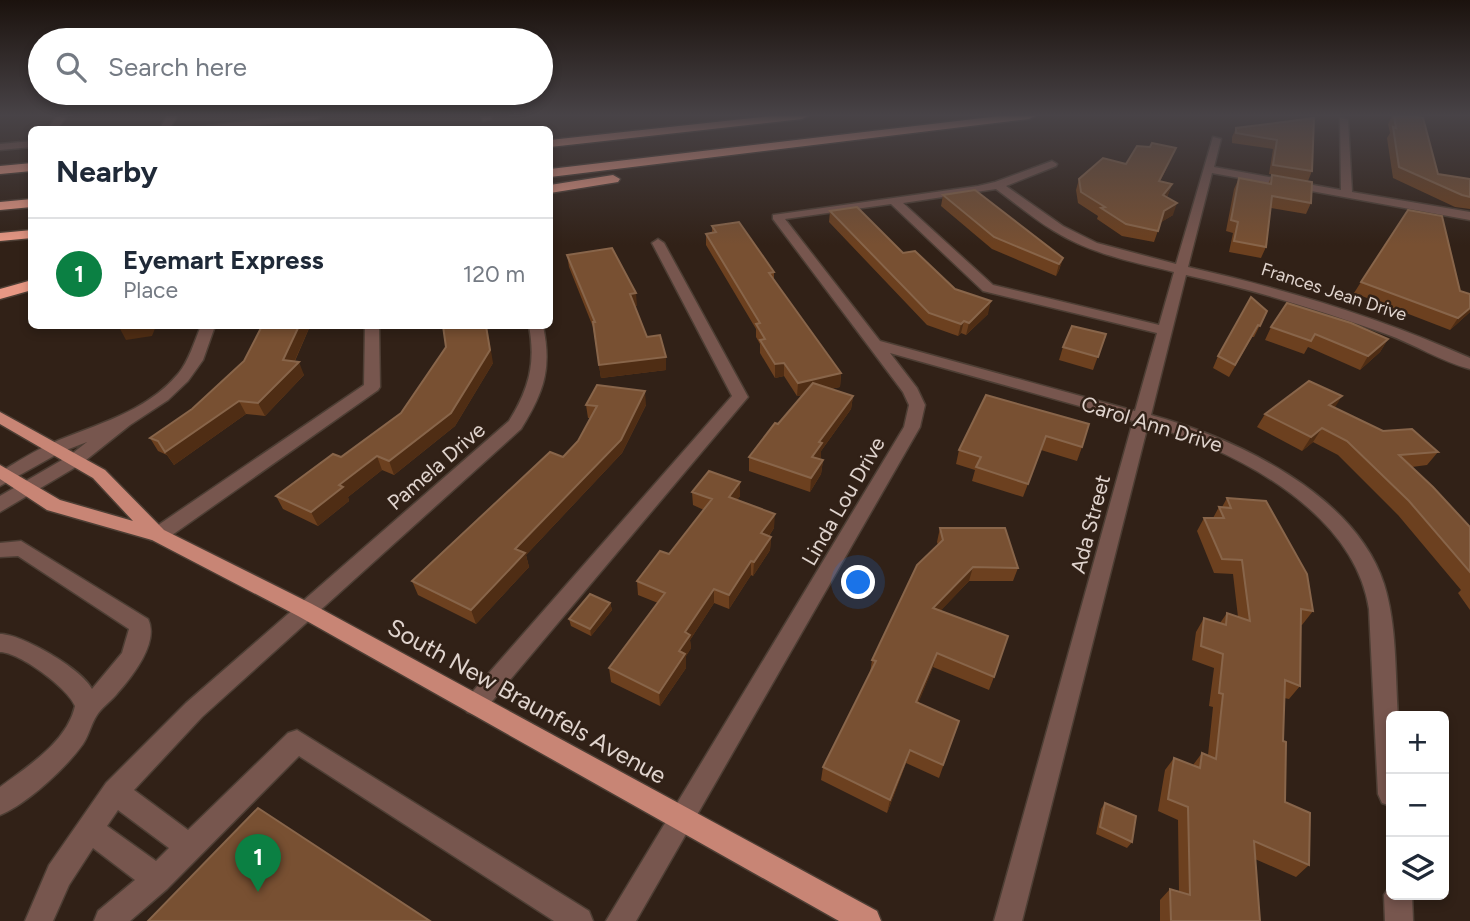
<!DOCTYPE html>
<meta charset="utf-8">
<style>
:root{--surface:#fff;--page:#f6f6f7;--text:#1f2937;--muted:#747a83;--line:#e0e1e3;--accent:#0b8043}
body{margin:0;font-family:Figtree,sans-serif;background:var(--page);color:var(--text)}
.controls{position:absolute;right:21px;bottom:21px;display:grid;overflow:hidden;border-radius:10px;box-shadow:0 4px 10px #0003}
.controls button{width:63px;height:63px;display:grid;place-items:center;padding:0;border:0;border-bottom:2px solid var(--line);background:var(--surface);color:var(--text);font:35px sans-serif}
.you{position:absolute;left:859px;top:583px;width:24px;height:24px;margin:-18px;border:5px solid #fff;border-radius:50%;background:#1a73e8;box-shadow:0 0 0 10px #1a73e833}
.badge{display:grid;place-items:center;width:46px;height:46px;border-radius:50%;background:var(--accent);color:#fff;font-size:23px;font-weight:700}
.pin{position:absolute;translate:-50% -58px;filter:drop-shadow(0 2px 4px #0008)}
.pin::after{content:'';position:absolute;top:37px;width:24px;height:21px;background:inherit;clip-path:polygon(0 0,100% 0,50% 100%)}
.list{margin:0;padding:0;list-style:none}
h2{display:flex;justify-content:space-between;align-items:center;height:91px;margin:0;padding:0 28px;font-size:30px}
h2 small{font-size:23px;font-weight:400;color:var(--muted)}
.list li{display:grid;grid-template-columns:46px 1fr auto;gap:21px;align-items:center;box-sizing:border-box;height:112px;padding:0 28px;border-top:2px solid var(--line)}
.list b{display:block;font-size:26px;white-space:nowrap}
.list p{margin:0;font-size:23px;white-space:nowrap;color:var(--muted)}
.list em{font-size:23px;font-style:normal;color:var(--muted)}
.icon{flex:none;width:38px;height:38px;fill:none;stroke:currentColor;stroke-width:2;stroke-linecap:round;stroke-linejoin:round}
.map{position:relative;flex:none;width:1470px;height:921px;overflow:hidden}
.search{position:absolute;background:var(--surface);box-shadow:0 4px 10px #0003;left:28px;top:28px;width:525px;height:77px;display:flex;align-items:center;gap:18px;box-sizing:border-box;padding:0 24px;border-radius:38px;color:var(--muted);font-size:26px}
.panel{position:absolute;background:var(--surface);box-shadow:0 4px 10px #0003;left:28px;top:126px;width:525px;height:203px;border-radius:10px}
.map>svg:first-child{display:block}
</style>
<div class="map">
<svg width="1470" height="921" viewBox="0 0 1470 921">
<rect width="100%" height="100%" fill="#312117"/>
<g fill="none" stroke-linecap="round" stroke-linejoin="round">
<defs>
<g id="minor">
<path d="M57 116H67L56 130H47Z"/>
<path d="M167 116H177L169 130H159Z"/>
<path d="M288 116H322L317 119 212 130H174Z"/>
<path d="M481 116H491V119L483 121Z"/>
<path d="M1340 118 1348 120 1352 192 1470 212V220L1212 173 1188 267C1285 289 1379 317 1470 358V369C1442 362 1414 344 1386 334 1320 310 1255 290 1186 275L1151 415C1235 438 1355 494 1384 584 1397 625 1395 673 1398 716H1391V806L1382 803 1378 794 1369 609C1354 511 1235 450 1148 425L1022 921H994L1133 421 890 353 917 388 925 405 920 427 636 921H606L904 427 909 405 903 392 773 219V215L978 186 995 182 1052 161 1057 164 1056 166 1006 186 1063 226 1097 243 1176 264 1213 137 1221 139 1214 167 1341 190ZM996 189C1015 203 1034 219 1054 231 1091 254 1133 262 1174 272L1159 325 993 285 903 203ZM891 204 983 291 1157 333 1135 411 880 341 785 219Z"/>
<path d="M32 141V147L0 150V144Z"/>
<path d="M658 239 664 243 748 397 483 712 475 715 467 712 463 705 467 698 732 396 652 243Z"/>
<path d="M201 326H215L203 360 188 381 168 400 130 425 81 464 0 512V496L69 456 87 442 61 452 0 486V472C17 462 34 451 52 443 96 424 145 413 178 374 189 361 194 342 201 326Z"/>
<path d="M365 326H379L380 387 378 390 165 540H151L148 535 151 530 364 385Z"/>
<path d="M529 326H543C552 369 544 392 521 429L202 717 134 790 188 830 288 733 297 730 589 911 593 921H554L299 756 167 889 130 921H94L98 911 135 880 93 848 69 885 53 921H25L49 865 106 783 186 703 509 421C529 389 536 363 529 326ZM118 810 169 848 156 861 107 826Z"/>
<path d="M21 541 148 619C160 643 131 678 116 695 110 702 101 708 97 715 91 724 89 735 83 744 66 768 27 804 0 815V787C28 766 67 742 75 706 68 688 19 652 0 652V634C22 634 82 669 92 689L122 653 129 629 18 556 0 557V543Z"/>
<path d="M1391 884V895H1412L1413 921H1385L1384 895Z"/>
</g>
<path id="major" d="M0 412 105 470 164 530 312 604 877 911 881 921H839L298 616 152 540 47 510 0 479V465L60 500 133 521 93 478 0 424Z"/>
<g id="highway">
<path d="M771 116H808L802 119 550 147V140Z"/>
<path d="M1000 116H1035L1029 119 550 177V169Z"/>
<path d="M32 163V171L0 174V166Z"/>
<path d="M613 175 620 179 618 182 550 193V185Z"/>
<path d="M32 199V207L0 210V202Z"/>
<path d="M32 230V238L0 241V233Z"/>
<path d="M32 280V290L0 299V289Z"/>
</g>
</defs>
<use href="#minor" stroke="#4d3e34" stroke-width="3"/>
<use href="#major" stroke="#4d3e34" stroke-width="3"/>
<use href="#highway" stroke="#4d3e34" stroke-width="3"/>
<use href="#minor" fill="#77564e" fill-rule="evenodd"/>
<use href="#major" fill="#c88575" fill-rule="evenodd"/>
<use href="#highway" fill="#e89884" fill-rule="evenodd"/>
</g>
<g fill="#6c401f">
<path d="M1392 116H1411L1438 174 1470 179V209L1455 207 1393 178 1387 138 1390 133 1388 124Z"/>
<path d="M1314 118 1312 171 1308 181 1269 174 1273 149 1232 143V137L1236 128Z"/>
<path d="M1172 158 1160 181 1172 184 1167 197 1173 215 1161 222 1154 242 1122 236 1097 219 1098 216 1078 203 1076 190 1079 179 1126 164Z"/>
<path d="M1272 175 1311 203 1306 214 1271 208 1266 247 1261 258 1229 252 1233 233 1226 231 1234 189 1239 178 1268 184Z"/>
<path d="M943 195 1063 258 1059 270 1056 276 992 249 941 206Z"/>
<path d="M830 211 903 253 955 289 988 314 966 335 961 333 958 336 927 325 829 222Z"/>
<path d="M712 226 774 272V280L841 373 840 387 830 389 853 396 851 409 821 451V457L819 459 823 460 821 474 810 492 749 471V457L803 395 797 396 784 376 775 378 760 353V344L756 337V329L706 245V234L712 233Z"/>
<path d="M567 255 637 306H635L647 337 666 370 601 378 593 327 569 267Z"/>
<path d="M1361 282 1460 291 1470 294V312L1450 330 1354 293Z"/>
<path d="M1267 311 1254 337H1252L1229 377 1213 368 1218 356Z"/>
<path d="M261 326H310L295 361 304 375 265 416 246 414 174 465 167 455 158 451 150 438 192 409 244 361 261 327Z"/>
<path d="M1271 327 1388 339 1380 352 1360 370 1308 347 1304 354 1265 340Z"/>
<path d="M1106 334 1093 370 1059 360 1063 347Z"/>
<path d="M446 347 493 363 455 426 394 475 382 470 348 497 349 501 318 526 283 509 276 496 341 457 401 413Z"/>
<path d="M986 395 1082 447 1077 461 1041 450 1023 497 972 481 975 470 956 464 959 450Z"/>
<path d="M586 405H646L622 453 526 555 529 567 476 624 418 595 412 581 563 457 578 441 591 418H588Z"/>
<path d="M1334 408 1383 431 1438 452 1427 465 1412 467 1470 527V610L1458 593 1461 590 1398 515 1338 455 1313 442 1302 451 1257 427 1265 414Z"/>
<path d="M740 482V496L737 500 774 528 769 536 771 537 770 550 753 576 751 575 729 609 714 603 690 640 691 648 686 656V668L660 706 611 682 609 668 658 603 638 595 637 581 669 554 704 510 693 505 692 492Z"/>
<path d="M1227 498 1313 611 1302 625H1301L1300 686 1289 699 1284 698 1283 741 1285 802 1309 865 1296 877 1255 859 1260 921H1160V900L1170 889 1179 891 1178 820 1158 811 1165 770 1174 758 1193 765 1202 753 1208 755 1213 707 1209 706 1214 668 1192 660 1196 632 1204 618 1220 623 1227 613 1238 617 1233 574 1214 573 1197 531 1204 518H1213L1219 507H1222Z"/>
<path d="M940 528 1018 568 1013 581H969L940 611 994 677 989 690 933 667 918 703 959 721 939 778 906 763 887 813 821 780 823 767 870 673 872 660 938 545 937 542Z"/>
<path d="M610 603 612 610 591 636 571 626 569 619Z"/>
<path d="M1105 803 1132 842 1127 848 1096 834 1101 809Z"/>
</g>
<g fill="#4f2d14">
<path d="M1176 148 1172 158 1155 191 1159 181Z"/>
<path d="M1172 184 1168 195 1159 206 1163 195Z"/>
<path d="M1177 203 1173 215 1160 223 1164 211Z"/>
<path d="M1063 258 1059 270 1056 276 1059 264Z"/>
<path d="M636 293 637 306 631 307 630 294Z"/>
<path d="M991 301 988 314 966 335 969 323Z"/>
<path d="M1470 308V312L1450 330 1458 318Z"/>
<path d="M964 321 961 333 958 336 961 324Z"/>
<path d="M130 326H156L152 336 126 340 119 327Z"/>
<path d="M299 326H312H310L291 369 299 362 304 375 265 416 258 403 283 360Z"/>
<path d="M486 326H487L493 363 455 426 394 475 389 461Z"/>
<path d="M1388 339 1380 352 1360 370 1368 356Z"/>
<path d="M666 357V370L601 378 599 365Z"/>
<path d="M784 363V376L775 378V364Z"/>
<path d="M841 373 840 387 797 396 798 383Z"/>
<path d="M645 391 646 405 622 453 526 555 529 567 476 624 471 610 515 549Z"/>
<path d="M853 396 851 409 821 451V457L811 471 812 457 819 442Z"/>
<path d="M1342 396 1334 409 1329 405Z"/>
<path d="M239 401 246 414 174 465 165 452Z"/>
<path d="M1322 428 1313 442 1302 451 1311 437Z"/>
<path d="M377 456 382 470 348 497 349 501 318 526 311 512 339 485Z"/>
<path d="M823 460 821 474 810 492 811 478Z"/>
<path d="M740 482V496L729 511V497Z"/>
<path d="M775 514 774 528 761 547V533Z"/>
<path d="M771 537 770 550 753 576 754 562Z"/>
<path d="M751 561V575L729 609V595Z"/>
<path d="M973 567 969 581 930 622 933 608Z"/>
<path d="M714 589V603L690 640 691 648 686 656V668L660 706 659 693 679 651 685 632Z"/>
<path d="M610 603 612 610 591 636 590 629Z"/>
<path d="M937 653 933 667 913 716 916 702Z"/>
<path d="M910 750 906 763 887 813 890 800Z"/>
</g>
<g fill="#785032" stroke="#88654a" stroke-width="2">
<path d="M1394 116H1411L1423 118 1438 174 1470 179V197L1462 195 1399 167 1393 127 1396 128Z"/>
<path d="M1314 118 1312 171 1273 165 1277 140 1236 133V128Z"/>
<path d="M1152 143 1176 148 1159 181 1172 184 1163 195 1177 203 1164 211 1158 231 1126 224 1101 208 1105 207 1081 192 1079 179 1103 158 1126 164 1137 146 1150 147Z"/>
<path d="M1272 175 1312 182 1311 203 1272 196 1266 247 1234 241 1238 222 1231 220 1239 178 1271 184Z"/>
<path d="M975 190 1063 258 1059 264 994 237 943 195Z"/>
<path d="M857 207 903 253 915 251 955 289 991 301 969 323 964 321 961 324 929 313 830 211Z"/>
<path d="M1408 210 1442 216 1460 291 1470 294V308L1458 318 1361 282Z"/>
<path d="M739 222 774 272 769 273 841 373 798 383 784 363 775 364 760 340 765 339 756 324 760 323 706 234 716 232 712 226Z"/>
<path d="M612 248 636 293 630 294 647 337 660 335 666 357 599 365 593 322H595L567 255Z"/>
<path d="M1251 297 1267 311 1260 326 1258 325 1235 365 1218 356Z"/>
<path d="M1287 303 1351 323 1388 339 1368 356 1315 334 1311 341 1271 327Z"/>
<path d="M262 326H299L283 360 299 362 258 403 239 401 165 452 158 441 150 438 192 409 244 361Z"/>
<path d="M443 326H486L490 350 451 413 389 461 377 456 339 485 343 487 311 512 276 496 333 454 341 457 401 413 446 347Z"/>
<path d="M1072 326 1106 334 1098 357 1063 347Z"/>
<path d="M1309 381 1342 396 1329 405 1383 431 1412 429 1438 452 1399 455 1433 487 1470 527V572L1409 501 1347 441 1322 428 1311 437 1265 414Z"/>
<path d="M813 383 853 396 819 442 822 443 812 457 823 460 811 478 749 457 775 423 778 424Z"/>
<path d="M597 385 645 391 621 440 515 549 525 553 471 610 412 581 550 452 563 457 578 441 597 406 586 405Z"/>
<path d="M986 395 1089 424 1082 447 1046 436 1028 484 976 467 981 457 959 450Z"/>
<path d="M709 471 740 482 729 497 775 514 761 533 771 537 754 562 751 561 729 595 714 589 685 632 690 635 679 651 685 654 659 693 609 668 665 593 637 581 660 551 669 554 712 499 692 492Z"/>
<path d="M1227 498 1266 501 1307 574 1313 611 1301 609 1300 686 1285 680 1283 741 1286 742 1285 802 1310 813 1309 865 1254 841 1260 921H1171L1170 889 1190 895 1188 807 1168 799 1174 758 1200 768 1202 753 1216 759 1223 694 1219 693 1223 654 1201 646 1204 618 1226 625 1227 613 1250 621 1242 560 1222 559 1204 518H1224L1219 507 1231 508Z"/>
<path d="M940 528H1005L1018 568 973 567 933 608 1008 636 994 677 937 653 916 702 959 721 943 765 910 750 890 800 823 767 876 661 872 660 917 565 943 540Z"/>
<path d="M590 594 610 603 590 629 569 619Z"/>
<path d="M1105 803 1136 816 1132 842 1100 827Z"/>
<path d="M258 808 430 921H148Z"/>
</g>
<linearGradient id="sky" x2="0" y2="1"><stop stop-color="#1b120d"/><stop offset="0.47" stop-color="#484347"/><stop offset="1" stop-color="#484347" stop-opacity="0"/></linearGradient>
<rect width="1470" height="245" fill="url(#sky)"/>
<g text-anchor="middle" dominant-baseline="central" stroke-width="5" stroke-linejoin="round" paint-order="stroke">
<g font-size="18" fill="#e0d4ce" stroke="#312117">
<text transform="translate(1334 292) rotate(18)">Frances Jean Drive</text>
</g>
<g font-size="21" fill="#e0d4ce" stroke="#312117">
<text transform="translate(1152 424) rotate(17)">Carol Ann Drive</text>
<text transform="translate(436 466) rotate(-41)">Pamela Drive</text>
<text transform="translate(843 501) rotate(-60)">Linda Lou Drive</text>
<text transform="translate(1090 524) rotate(-75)">Ada Street</text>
</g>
<g font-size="24" fill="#e0d4ce" stroke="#312117">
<text transform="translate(527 701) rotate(29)">South New Braunfels Avenue</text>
</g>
</g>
</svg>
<div class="controls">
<button>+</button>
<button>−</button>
<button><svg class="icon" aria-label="layers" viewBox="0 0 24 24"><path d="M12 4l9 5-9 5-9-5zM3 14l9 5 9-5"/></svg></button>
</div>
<div class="you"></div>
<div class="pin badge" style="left:258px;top:892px">1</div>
<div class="search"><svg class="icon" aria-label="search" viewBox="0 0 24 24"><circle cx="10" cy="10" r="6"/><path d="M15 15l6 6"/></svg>Search here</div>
<section class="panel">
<h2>Nearby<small></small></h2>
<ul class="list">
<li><span class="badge">1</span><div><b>Eyemart Express</b><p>Place</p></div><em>120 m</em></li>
</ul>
</section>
</div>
